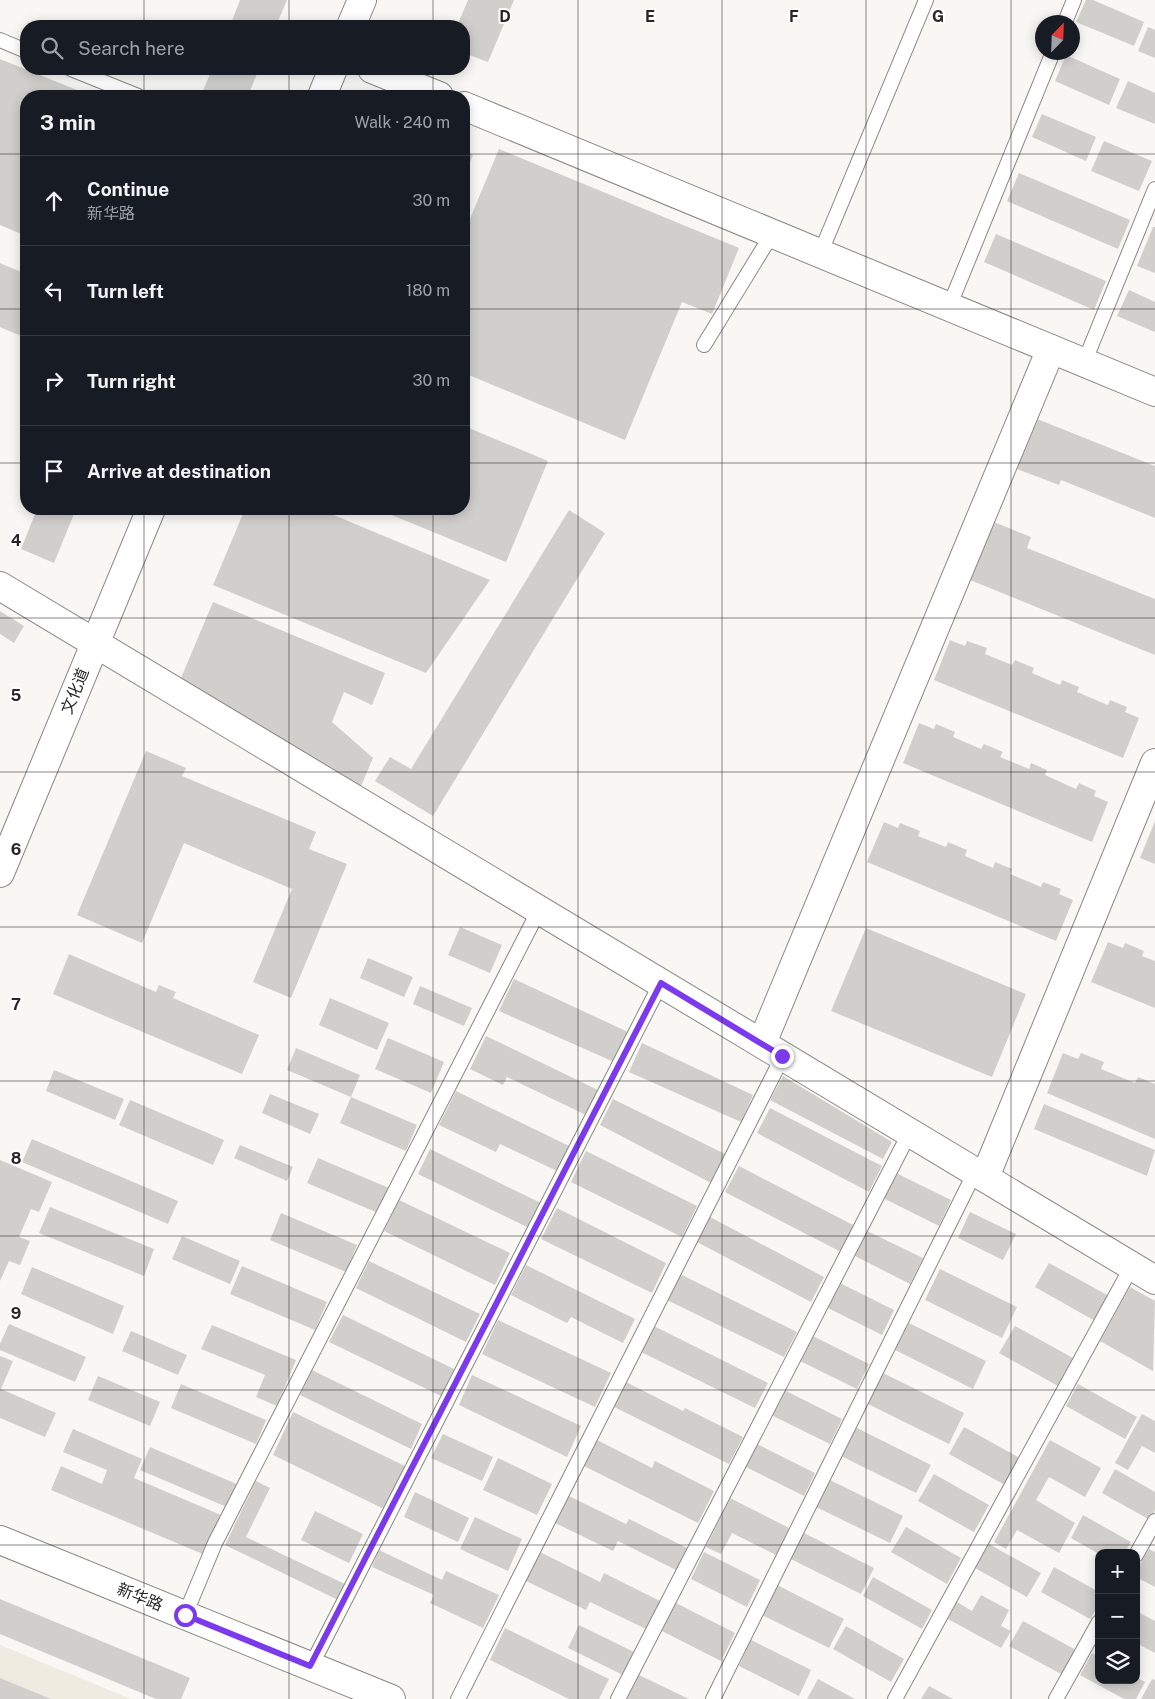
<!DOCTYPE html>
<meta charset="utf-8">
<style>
:root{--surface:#171b24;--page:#242831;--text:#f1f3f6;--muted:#9ea1a6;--line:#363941}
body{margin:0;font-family:"Public Sans","Noto Sans SC",sans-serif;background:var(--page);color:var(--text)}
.controls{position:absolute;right:15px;bottom:15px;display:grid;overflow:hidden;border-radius:10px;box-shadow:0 2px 12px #0003}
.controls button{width:45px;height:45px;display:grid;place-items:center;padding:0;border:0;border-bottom:1px solid var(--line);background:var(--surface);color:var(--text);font:25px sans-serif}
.compass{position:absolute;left:1035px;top:15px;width:45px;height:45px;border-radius:50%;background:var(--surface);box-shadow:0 2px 12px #0003;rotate:23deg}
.stop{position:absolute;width:15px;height:15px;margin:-11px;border:4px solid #7c3aed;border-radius:50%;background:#fff}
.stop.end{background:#7c3aed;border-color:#fff;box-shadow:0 1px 5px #0008}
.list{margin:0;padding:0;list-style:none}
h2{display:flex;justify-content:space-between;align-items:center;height:65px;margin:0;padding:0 20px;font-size:21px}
h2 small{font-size:16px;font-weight:400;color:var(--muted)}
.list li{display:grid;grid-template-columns:32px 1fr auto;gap:15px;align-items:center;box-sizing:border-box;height:90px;padding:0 20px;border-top:1px solid var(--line)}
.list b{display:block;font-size:19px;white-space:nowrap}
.list p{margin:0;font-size:16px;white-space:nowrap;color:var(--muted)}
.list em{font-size:16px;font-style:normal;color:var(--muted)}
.icon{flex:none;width:28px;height:28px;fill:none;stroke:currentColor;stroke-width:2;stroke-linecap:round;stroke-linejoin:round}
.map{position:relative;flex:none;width:1155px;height:1699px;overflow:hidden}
.search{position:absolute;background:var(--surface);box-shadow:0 2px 12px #0003;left:20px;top:20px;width:450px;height:55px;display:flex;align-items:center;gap:12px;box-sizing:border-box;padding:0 18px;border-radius:20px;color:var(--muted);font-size:19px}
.panel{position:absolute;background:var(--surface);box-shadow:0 2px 12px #0003;left:20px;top:90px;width:450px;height:425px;border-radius:20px}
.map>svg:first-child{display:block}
</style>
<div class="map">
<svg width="1155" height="1699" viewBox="0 0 1155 1699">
<rect width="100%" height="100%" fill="#f9f7f3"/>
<path fill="#f0ebe0" d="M0 1645 131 1699H0Z"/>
<g fill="#d1cfcb">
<path d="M240 0H287L276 26H230Z"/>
<path d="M468 0H514L488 62 464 53V26H457Z"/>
<path d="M1086 0H1093L1144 22 1134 46 1076 22Z"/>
<path d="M1148 27 1155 30V58L1138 51Z"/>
<path d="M1066 55 1120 79 1109 105 1055 81Z"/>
<path d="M0 59 92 96H26V236L0 225Z"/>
<path d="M212 69H259L248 96H201Z"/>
<path d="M1128 81 1155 93V124L1116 108Z"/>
<path d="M1042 114 1096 137 1086 161 1032 137Z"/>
<path d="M1104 141 1152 161 1139 191 1091 171Z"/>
<path d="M499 149 739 248 712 314 682 302 625 440 464 373V233Z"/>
<path d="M464 151 473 155 464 176Z"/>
<path d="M1019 173 1130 220 1118 249 1007 201Z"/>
<path d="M1153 227H1155V273L1137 266Z"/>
<path d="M996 234 1106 281 1094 310 984 262Z"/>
<path d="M0 263 26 274V338L0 327Z"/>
<path d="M1129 290 1155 302V332L1117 316Z"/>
<path d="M1037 419 1155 466V518L1061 480 1059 485 1017 469Z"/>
<path d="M464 426 548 461 506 562 377 509H464Z"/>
<path d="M37 509H76L54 563 21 549Z"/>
<path d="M245 509H319L490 580 426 673 213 585Z"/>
<path d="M569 510 605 533 433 816 375 781 390 757 411 769Z"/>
<path d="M994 522 1031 537 1027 548 1155 599V655L970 580Z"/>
<path d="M213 602 385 673 372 705 344 692 332 722 373 758 361 786 181 678Z"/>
<path d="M0 611 24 626 14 643 0 634Z"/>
<path d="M950 640 965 646 967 641 987 648 985 654 1012 665 1015 660 1034 668 1032 673 1060 685 1062 680 1079 687 1077 692 1108 705 1110 700 1127 707 1125 712 1139 718 1123 758 934 680Z"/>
<path d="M919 723 934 729 936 724 955 732 953 737 981 749 984 744 1003 752 1000 757 1029 769 1031 763 1047 770 1045 775 1076 789 1079 783 1096 791 1094 796 1108 802 1092 842 903 763Z"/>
<path d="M146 751 186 768 182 776 316 832 309 849 347 864 291 998 253 982 292 889 184 843 142 943 77 915Z"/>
<path d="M1155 821V864L1140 858Z"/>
<path d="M884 822 898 828 900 823 920 831 918 836 946 847 948 842 967 850 965 856 993 868 995 862 1012 869 1010 874 1041 887 1043 882 1061 889 1059 894 1073 900 1056 941 867 862Z"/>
<path d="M460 927 502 945 490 973 448 955Z"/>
<path d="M866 928 1026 994 992 1077 831 1011Z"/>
<path d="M1108 942 1123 948 1125 943 1144 951 1142 956 1155 961V1008L1091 982Z"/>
<path d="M69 954 156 992 159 985 176 992 173 998 259 1035 242 1074 53 994Z"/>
<path d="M368 958 413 977 404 997 360 978Z"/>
<path d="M514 979 628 1032 614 1062 499 1011Z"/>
<path d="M420 986 472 1008 464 1026 413 1004Z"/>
<path d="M330 998 389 1023 377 1050 319 1025Z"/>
<path d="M486 1036 600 1091 588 1116 507 1077 503 1085 470 1069Z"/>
<path d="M388 1038 444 1062 431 1093 375 1069Z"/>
<path d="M642 1043 753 1095 741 1122 629 1072Z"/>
<path d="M296 1048 360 1075 351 1097 287 1070Z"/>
<path d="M1063 1053 1078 1059 1081 1053 1104 1062 1101 1069 1135 1083 1138 1077 1155 1084V1139L1047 1093Z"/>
<path d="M54 1070 124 1099 115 1120 46 1091Z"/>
<path d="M783 1076 892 1142 883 1159 770 1100Z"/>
<path d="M456 1091 569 1146 557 1171 500 1144 496 1152 439 1125Z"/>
<path d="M270 1094 319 1114 310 1134 262 1113Z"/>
<path d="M351 1097 417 1125 406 1151 340 1123Z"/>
<path d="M613 1099 725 1154 711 1183 600 1125Z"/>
<path d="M130 1100 224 1140 213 1165 119 1125Z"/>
<path d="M1044 1104 1155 1150 1147 1176 1034 1129Z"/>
<path d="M770 1108 882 1166 869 1192 757 1133Z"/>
<path d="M32 1139 178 1201 168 1224 22 1162Z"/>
<path d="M240 1145 293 1167 287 1181 234 1158Z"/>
<path d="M430 1149 541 1203 529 1228 418 1174Z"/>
<path d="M586 1151 697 1206 682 1237 571 1182Z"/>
<path d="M318 1158 389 1188 378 1213 307 1183Z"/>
<path d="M0 1160 52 1182 39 1212 31 1209 19 1237 30 1241 20 1265 9 1261 0 1281Z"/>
<path d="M739 1166 855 1226 841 1252 725 1192Z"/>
<path d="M896 1173 951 1200 939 1226 883 1198Z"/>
<path d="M399 1200 510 1253 495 1285 384 1231Z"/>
<path d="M50 1207 154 1249 144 1276 39 1233Z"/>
<path d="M557 1208 666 1263 652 1293 541 1239Z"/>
<path d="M970 1212 1016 1234 1003 1260 958 1238Z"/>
<path d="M281 1213 357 1245 346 1272 270 1240Z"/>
<path d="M710 1217 824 1277 811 1302 697 1242Z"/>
<path d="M865 1230 923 1258 910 1284 853 1255Z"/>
<path d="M182 1236 240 1261 230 1284 172 1259Z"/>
<path d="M369 1261 480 1314 466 1342 356 1288Z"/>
<path d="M1049 1263 1109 1296 1095 1321 1035 1287Z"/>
<path d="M526 1265 635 1319 623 1343 571 1317 567 1323 511 1295Z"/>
<path d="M242 1266 327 1302 315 1330 230 1294Z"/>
<path d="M32 1267 124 1306 113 1334 21 1294Z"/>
<path d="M940 1269 1017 1307 1002 1338 925 1300Z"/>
<path d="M680 1274 797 1332 784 1357 667 1300Z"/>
<path d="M836 1281 894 1310 882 1335 824 1306Z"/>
<path d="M1130 1287 1155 1301 1153 1371 1100 1341Z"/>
<path d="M343 1315 454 1369 441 1396 329 1342Z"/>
<path d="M498 1320 611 1373 595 1407 482 1354Z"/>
<path d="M909 1323 986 1361 973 1389 895 1350Z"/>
<path d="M9 1324 86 1357 75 1382 0 1350V1344Z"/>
<path d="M212 1325 296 1360 277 1406 256 1397 265 1375 201 1349Z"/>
<path d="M654 1326 768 1383 755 1408 641 1352Z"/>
<path d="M1015 1326 1073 1358 1058 1386 999 1353Z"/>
<path d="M131 1331 187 1355 178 1375 122 1351Z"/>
<path d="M813 1336 869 1364 857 1389 800 1361Z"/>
<path d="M0 1356 13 1361 1 1389 56 1413 45 1437 0 1418Z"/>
<path d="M312 1370 422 1424 411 1449 300 1395Z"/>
<path d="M883 1373 964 1413 949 1444 868 1404Z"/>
<path d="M472 1375 581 1426 567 1457 459 1405Z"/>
<path d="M98 1376 160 1402 150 1426 88 1400Z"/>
<path d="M624 1381 683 1411 685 1408 743 1437 729 1464 612 1406Z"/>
<path d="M181 1384 266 1420 256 1444 171 1408Z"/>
<path d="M1078 1384 1137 1417 1125 1439 1066 1406Z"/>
<path d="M784 1390 842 1419 830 1444 771 1415Z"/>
<path d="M293 1412 407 1467 386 1510 273 1455Z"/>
<path d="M1142 1414 1155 1421V1453L1142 1446 1128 1470 1115 1463Z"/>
<path d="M855 1427 931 1465 916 1493 841 1456Z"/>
<path d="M964 1427 1020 1458 1005 1485 949 1454Z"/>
<path d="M73 1429 142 1459 134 1478 221 1515 205 1555 51 1490 61 1466 102 1484 107 1470 63 1452Z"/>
<path d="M443 1434 493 1457 482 1481 431 1458Z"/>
<path d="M597 1440 652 1468 655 1461 714 1491 698 1523 584 1466Z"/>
<path d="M1050 1440 1101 1468 1085 1497 1049 1477 1036 1500 1075 1523 1059 1553 1017 1530 1006 1549 994 1542Z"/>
<path d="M757 1444 815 1473 804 1496 746 1467Z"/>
<path d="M150 1447 239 1485 229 1508 140 1470Z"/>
<path d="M498 1458 552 1484 537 1515 483 1490Z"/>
<path d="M1115 1469 1155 1492V1510L1150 1520 1102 1493Z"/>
<path d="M934 1474 989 1505 974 1532 918 1501Z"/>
<path d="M830 1480 903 1516 890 1543 816 1507Z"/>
<path d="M256 1481 270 1488 246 1537 347 1585 340 1601 225 1545Z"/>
<path d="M415 1492 469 1518 458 1542 404 1517Z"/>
<path d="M569 1496 626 1524 629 1519 687 1548 676 1570 618 1541 613 1551 555 1523Z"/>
<path d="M730 1498 789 1528 776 1555 732 1533 721 1554 706 1547Z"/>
<path d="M315 1511 363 1534 349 1563 301 1540Z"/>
<path d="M1083 1515 1131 1542 1125 1553 1099 1554 1071 1538Z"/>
<path d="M475 1517 522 1539 508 1571 460 1549Z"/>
<path d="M906 1527 961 1558 947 1584 891 1552Z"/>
<path d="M802 1532 874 1568 861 1594 789 1558Z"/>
<path d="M989 1544 1041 1573 1027 1597 975 1568Z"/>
<path d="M1149 1549 1155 1552V1587L1136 1577V1571Z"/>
<path d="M379 1550 442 1580 446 1571 499 1595 483 1628 430 1603 434 1595 372 1567Z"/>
<path d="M540 1552 600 1582 604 1573 660 1601 646 1629 590 1602 586 1610 526 1581Z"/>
<path d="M704 1552 760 1580 747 1607 691 1579Z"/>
<path d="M1054 1567 1099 1592V1605L1090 1619 1041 1592Z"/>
<path d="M873 1577 932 1610 922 1629 863 1596Z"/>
<path d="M777 1585 844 1619 829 1648 762 1615Z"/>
<path d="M981 1595 1009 1610 1001 1626 1011 1631 1001 1648 948 1619 957 1602 972 1611Z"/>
<path d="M0 1599 190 1678 181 1699H156L0 1634Z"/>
<path d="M676 1603 735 1633 721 1661 662 1631Z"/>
<path d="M1136 1611 1155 1621V1653L1136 1643Z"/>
<path d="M1023 1621 1076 1650 1063 1675 1009 1646Z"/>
<path d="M579 1625 634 1652 623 1675 568 1648Z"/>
<path d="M846 1626 904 1659 891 1682 833 1649Z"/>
<path d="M505 1628 609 1679 599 1699H569L490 1660Z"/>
<path d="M751 1640 811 1670 799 1696 739 1666Z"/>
<path d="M1092 1653 1099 1657V1680H1136V1677L1145 1682 1136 1699H1124L1080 1675Z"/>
<path d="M639 1675 689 1699H627Z"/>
<path d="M0 1678 51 1699H0Z"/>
<path d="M818 1679 855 1699H807Z"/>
<path d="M1152 1679 1155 1680V1699H1141Z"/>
<path d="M929 1686 953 1699H921Z"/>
</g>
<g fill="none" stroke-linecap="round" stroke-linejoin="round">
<defs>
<g id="service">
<path d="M1065 22 1074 0"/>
<path d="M0 40 26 51"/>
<path d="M71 69 138 96"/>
<path d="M820 254 926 0"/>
<path d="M949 307 1053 52"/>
<path d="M704 345 772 234"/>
<path d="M1084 363 1155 189"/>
<path d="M1136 1555 1155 1521"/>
<path d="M185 1615 215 1543 539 910"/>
<path d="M311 1666 661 983"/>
<path d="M458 1699 783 1056"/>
<path d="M618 1699 910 1132"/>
<path d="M713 1699 975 1172"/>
<path d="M895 1699 1132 1266"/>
<path d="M1056 1699 1099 1622"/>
</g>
<g id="minor">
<path d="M762 1043 1051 349"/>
<path d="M985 1177 1155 763"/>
</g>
<g id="tertiary">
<path d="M372 69 439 96"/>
<path d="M464 106 1155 392"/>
<path d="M0 586 1155 1280"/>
</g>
<g id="secondary">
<path d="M351 26 362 0"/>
<path d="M322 96 333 69"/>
<path d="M0 873 151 509"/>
<path d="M0 1540 391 1699"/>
</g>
</defs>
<use href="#service" stroke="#898884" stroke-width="16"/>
<use href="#minor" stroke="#898884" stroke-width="30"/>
<use href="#tertiary" stroke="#898884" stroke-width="30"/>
<use href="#secondary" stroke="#898884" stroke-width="30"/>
<use href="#service" stroke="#fff" stroke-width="14"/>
<use href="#minor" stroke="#fff" stroke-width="28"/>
<use href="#tertiary" stroke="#fff" stroke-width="28"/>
<use href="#secondary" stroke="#fff" stroke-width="28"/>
</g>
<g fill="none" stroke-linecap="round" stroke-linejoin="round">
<path stroke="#7c3aed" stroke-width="6" d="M185 1615 310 1666 661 983 782 1056"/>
</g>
<path fill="none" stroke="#282726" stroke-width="1" stroke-opacity="0.55" d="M144 0V26M289 0V26M433 0V26M578 0V1699M722 0V1699M866 0V1699M1011 0V1699M144 69V96M289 69V96M433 69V96M0 154H26M464 154H1155M0 309H26M464 309H1155M0 463H26M464 463H1155M144 509V1699M289 509V1699M433 509V1699M0 618H1155M0 772H1155M0 927H1155M0 1081H1155M0 1236H1155M0 1390H1155M0 1545H1155"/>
<g text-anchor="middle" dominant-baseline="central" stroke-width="4" stroke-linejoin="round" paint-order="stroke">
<g font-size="16" fill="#282726" stroke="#fff">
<text transform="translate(75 691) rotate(-68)">文化道</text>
<text transform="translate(140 1597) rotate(22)">新华路</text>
</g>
</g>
<g font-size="16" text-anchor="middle" font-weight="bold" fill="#282726" stroke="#fff" stroke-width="4" stroke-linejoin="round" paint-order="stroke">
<text x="505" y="22">D</text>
<text x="650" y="22">E</text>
<text x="794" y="22">F</text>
<text x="938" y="22">G</text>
<text x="16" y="546">4</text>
<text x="16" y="701">5</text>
<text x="16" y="855">6</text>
<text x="16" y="1010">7</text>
<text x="16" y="1164">8</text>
<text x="16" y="1319">9</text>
</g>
</svg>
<div class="controls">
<button>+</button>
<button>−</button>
<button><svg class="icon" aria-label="layers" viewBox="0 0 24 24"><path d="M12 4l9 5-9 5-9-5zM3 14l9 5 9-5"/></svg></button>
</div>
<svg class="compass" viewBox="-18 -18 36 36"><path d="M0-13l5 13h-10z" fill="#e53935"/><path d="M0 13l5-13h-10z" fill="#9ea1a6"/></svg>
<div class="stop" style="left:185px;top:1615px"></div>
<div class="stop end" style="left:782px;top:1056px"></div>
<div class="search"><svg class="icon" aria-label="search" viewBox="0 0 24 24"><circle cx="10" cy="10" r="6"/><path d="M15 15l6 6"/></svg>Search here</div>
<section class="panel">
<h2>3 min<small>Walk · 240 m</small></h2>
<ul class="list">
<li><svg class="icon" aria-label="ahead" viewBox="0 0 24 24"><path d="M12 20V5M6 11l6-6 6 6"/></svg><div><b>Continue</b><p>新华路</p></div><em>30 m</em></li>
<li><svg class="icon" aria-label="left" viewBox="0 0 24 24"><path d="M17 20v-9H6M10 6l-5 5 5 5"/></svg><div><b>Turn left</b></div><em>180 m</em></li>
<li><svg class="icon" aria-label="right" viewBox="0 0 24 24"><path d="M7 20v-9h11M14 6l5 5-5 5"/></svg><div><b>Turn right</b></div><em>30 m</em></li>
<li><svg class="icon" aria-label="arrive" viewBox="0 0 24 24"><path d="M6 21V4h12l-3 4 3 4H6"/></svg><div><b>Arrive at destination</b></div></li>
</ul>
</section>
</div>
